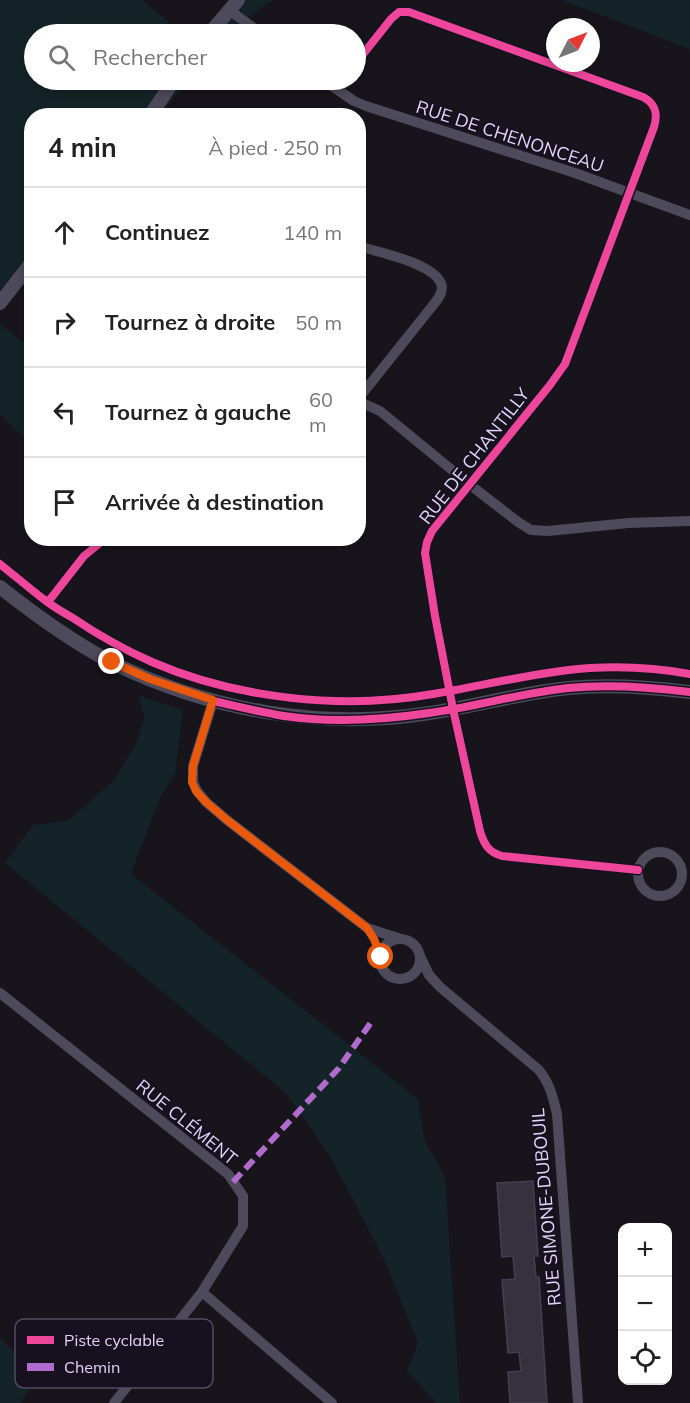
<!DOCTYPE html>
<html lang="fr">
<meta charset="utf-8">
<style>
:root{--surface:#fff;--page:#f2f2f2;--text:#222;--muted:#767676;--line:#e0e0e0}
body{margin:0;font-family:Mulish,sans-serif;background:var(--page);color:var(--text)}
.controls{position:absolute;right:18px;bottom:18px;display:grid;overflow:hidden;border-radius:12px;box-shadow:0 3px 9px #0003}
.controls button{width:54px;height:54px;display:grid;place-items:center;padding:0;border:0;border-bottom:2px solid var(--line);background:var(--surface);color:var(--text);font:30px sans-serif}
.compass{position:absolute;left:546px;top:18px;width:54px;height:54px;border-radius:50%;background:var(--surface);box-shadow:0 3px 9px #0003;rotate:48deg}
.stop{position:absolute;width:18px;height:18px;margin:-14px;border:4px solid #ea580c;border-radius:50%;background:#fff}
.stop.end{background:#ea580c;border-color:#fff;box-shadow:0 2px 6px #0008}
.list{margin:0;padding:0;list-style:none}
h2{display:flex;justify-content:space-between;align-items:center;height:78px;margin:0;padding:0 24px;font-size:26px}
h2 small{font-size:20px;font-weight:400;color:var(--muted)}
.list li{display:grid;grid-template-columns:39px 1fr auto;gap:18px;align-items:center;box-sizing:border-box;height:90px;padding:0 24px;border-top:2px solid var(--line)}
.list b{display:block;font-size:22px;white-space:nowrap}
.list em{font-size:20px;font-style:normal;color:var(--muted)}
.icon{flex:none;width:33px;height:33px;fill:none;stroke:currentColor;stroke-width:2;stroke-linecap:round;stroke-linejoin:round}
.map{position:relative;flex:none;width:690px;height:1403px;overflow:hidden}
.search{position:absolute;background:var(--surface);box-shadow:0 3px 9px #0003;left:24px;top:24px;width:342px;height:66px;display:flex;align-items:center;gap:15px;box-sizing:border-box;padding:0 21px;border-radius:33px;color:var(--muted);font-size:22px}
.panel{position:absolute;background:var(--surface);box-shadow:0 3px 9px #0003;left:24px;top:108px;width:342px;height:438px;border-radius:24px}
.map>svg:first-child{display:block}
</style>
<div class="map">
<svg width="690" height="1403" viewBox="0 0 690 1403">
<rect width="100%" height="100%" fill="#17141c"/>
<g fill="#142327">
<path d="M0 0H142L183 34H34V80H189L159 115 32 116 31 253 0 290Z"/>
<path d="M234 0H273L231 29 227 34H203Z"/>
<path d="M562 0H690V49Z"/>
<path d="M0 324 31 348V445L0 414Z"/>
<path d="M139 696 183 710 175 774 161 795 131 874 418 1099 424 1139 445 1177 460 1403H436L407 1371 418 1342 383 1257 331 1158 287 1094 5 863 33 825 68 821 115 779 136 744 144 717Z"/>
<path d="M0 1338 39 1375 20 1403H0Z"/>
</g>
<path fill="#36313e" stroke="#453f4f" stroke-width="1.5" d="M533 1181 538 1256H534L536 1277H539L547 1403H510L508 1372 521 1371 519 1352 508 1353 502 1280 515 1279 513 1256 502 1257 497 1183Z"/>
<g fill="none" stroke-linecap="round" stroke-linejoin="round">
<g stroke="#4d4a5b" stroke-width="10">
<path d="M229 10 262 34"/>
<path d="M356 63 391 19 399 12H409L643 97C656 104 658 114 654 127L565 364 550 385 432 531 427 542 425 553 435 616 453 709 480 831C484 844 488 852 502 856L638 870"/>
<path d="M323 80 354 101 366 106 575 173 690 215"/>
<path d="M358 246C378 252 439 264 442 287 442 294 438 299 434 304L358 399"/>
<path d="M358 401 380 411 469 484 518 522 531 530 548 531 628 523 690 521"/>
<path d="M213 701 193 766V782L197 791 206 802 227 820 367 928 401 939"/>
<circle cx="660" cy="874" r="22"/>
<circle cx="400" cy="959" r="20"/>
<path d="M420 956 429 975 440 987 539 1070C550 1084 553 1097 557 1114L578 1403"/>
<path d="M0 993 228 1174 243 1196V1226L202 1292 332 1403"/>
<path d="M114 1403 202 1292"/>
</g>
<g stroke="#4d4a5b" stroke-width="14">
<path d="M209 34 238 0"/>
<path d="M150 116 174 80"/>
<path d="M0 303 32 262"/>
<path d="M0 587C34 614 74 643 113 663 211 711 322 730 430 713 476 706 521 693 568 688 609 684 650 687 690 692"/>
</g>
<path stroke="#b06ccc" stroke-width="6" stroke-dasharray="12 6" stroke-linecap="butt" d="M233 1182 339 1068 372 1021"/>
<defs>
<g id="cycleway">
<path d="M356 63 391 19 399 12H409L643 97C656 104 658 114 654 127L565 364 550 385 432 531 427 542 425 553 435 616 453 709 480 831C484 844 488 852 502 856L638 870"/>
<path d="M0 564C15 576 30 589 46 601 54 607 64 613 73 618 98 635 125 650 152 662 237 699 343 710 433 694 486 685 537 672 590 668 623 666 658 668 690 674"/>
<path d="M48 602 84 556 106 538"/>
<path d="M213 701C236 706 260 712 284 716 331 723 382 720 429 713 475 707 521 693 568 688 608 684 650 687 690 692"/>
</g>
</defs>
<use href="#cycleway" stroke="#16101f" stroke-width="11"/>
<use href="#cycleway" stroke="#ed469a" stroke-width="8"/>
</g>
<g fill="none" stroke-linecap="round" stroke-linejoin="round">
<path stroke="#ea580c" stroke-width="8" d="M112 662 150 679 213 700 193 766 192 782 196 791 206 802 227 820 367 928 374 939 381 957"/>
</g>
<g text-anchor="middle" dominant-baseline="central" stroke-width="4.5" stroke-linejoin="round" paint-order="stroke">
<g font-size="18" fill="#e0d4f9" stroke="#16101f">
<text transform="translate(510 136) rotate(18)">RUE DE CHENONCEAU</text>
<text transform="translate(474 456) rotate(-52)">RUE DE CHANTILLY</text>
<text transform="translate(187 1122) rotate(39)">RUE CLÉMENT</text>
<text transform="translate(546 1207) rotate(-95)">RUE SIMONE-DUBOUIL</text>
</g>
</g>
<rect x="15" y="1319" width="198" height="69" rx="9" fill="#16101f" stroke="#534b60" stroke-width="1.5"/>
<rect x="27" y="1336" width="27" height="8" fill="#ed469a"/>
<rect x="27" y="1363" width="27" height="8" fill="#b06ccc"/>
<g font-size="16" fill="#e0d4f9">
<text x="64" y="1346">Piste cyclable</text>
<text x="64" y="1373">Chemin</text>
</g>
</svg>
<div class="controls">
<button>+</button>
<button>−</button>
<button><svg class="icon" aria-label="locate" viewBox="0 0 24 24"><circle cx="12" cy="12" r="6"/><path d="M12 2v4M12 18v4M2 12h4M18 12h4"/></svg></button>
</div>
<svg class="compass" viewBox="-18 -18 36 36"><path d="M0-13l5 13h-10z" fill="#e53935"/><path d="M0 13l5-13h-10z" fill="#767676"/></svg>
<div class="stop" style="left:381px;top:957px"></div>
<div class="stop end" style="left:112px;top:662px"></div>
<div class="search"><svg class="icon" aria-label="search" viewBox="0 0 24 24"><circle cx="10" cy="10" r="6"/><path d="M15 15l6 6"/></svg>Rechercher</div>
<section class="panel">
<h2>4 min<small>À pied · 250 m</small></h2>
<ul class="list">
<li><svg class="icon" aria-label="ahead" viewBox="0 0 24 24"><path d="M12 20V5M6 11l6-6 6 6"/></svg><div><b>Continuez</b></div><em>140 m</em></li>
<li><svg class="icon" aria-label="right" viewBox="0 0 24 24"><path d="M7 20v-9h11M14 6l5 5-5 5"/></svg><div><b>Tournez à droite</b></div><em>50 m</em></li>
<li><svg class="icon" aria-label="left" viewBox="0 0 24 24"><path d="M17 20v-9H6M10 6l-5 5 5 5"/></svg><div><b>Tournez à gauche</b></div><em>60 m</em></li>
<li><svg class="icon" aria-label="arrive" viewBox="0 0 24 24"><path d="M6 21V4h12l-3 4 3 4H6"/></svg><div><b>Arrivée à destination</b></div></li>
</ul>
</section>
</div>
